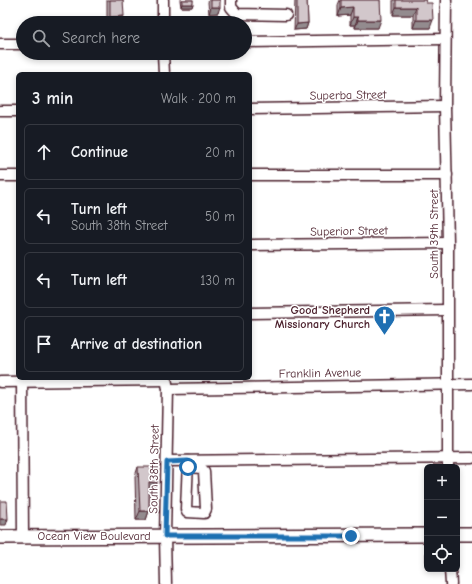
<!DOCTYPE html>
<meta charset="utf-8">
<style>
:root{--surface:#171b24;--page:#242831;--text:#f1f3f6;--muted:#9ea1a6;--line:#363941}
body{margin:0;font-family:"Comic Neue",sans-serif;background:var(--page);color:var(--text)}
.controls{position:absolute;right:12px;bottom:12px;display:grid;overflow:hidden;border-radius:6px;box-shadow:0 2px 6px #0003}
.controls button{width:36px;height:36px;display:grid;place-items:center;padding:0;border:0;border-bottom:1px solid var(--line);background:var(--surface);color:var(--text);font:20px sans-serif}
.stop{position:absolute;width:12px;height:12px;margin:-9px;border:3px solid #1f6fb2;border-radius:50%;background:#fff}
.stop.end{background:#1f6fb2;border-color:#fff;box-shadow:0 1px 4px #0008}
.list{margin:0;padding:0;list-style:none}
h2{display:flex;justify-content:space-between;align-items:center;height:52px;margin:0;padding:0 16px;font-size:17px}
h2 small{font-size:13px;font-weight:400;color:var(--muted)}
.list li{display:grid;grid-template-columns:26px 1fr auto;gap:12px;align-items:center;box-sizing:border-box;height:56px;margin:0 8px 8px;padding:0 8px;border:1px solid var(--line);border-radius:6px}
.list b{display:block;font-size:15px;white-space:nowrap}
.list p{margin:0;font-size:13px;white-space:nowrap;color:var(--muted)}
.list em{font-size:13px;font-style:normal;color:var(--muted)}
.icon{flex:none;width:22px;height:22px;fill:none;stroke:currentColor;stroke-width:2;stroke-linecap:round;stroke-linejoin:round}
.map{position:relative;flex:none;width:472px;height:584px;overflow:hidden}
.search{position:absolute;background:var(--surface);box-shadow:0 2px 6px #0003;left:16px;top:16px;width:236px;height:44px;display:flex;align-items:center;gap:10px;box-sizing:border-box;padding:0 14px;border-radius:22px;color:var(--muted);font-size:15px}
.panel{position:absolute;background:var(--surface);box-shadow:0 2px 6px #0003;left:16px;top:72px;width:236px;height:308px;border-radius:6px}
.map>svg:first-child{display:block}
</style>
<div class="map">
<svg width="472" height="584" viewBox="0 0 472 584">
<rect width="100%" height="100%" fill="#fff"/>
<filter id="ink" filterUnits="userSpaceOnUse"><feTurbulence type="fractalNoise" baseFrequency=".025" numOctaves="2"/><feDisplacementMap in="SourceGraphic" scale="8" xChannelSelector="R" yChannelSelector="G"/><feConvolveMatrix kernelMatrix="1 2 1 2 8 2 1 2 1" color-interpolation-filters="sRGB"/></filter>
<g filter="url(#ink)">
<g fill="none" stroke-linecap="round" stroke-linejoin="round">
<defs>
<g id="minor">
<path d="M163 0V23"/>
<path d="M231 0V7L237 14 286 15"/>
<path d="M446 0 445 106 448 243V467"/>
<path d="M245 42 445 39"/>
<path d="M0 44H23"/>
<path d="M163 53 164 74"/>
<path d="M250 109 445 106"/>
<path d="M0 111H18"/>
<path d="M250 175H447"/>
<path d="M0 176H18"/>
<path d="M250 245 448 243"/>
<path d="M250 313 447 310"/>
<path d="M22 378 23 537"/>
<path d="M0 382 166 380"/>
<path d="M168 389 472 384"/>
<path d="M167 461 472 458"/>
<path d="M188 461 186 509 187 512 204 513 206 509 204 471 201 468 188 467"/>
<path d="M450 569 451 584"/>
<path d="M166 584 165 536 168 389 166 378"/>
</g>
<g id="major">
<path d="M457 534H472"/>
<path d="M0 537 427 535"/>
</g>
</defs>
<use href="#minor" stroke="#4a1f2b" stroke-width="13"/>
<use href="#major" stroke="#4a1f2b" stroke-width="16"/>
<use href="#minor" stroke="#fff" stroke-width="10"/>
<use href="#major" stroke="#fff" stroke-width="13"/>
</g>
<g fill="#b5abaf" stroke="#4a1f2b">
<path d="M107 0H123L121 23H107Z"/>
<path d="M180 0H193L192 7H181Z"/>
<path d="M209 0H220L218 13 209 14 208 2Z"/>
<path d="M295 0H307L308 23 306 29 294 30Z"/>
<path d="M340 0H380L378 28H355V25H350V15L338 16V5Z"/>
<path d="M393 0H426L430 28H413V15H393Z"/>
<path d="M138 467 157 483 153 492H149V511L146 520H136L135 476Z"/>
<path d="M427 549V568H426V551Z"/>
</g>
<g fill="#938b8e" stroke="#4a1f2b">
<path d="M182 4H193L192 7H181Z"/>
<path d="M211 7H220L218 13 209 14Z"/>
<path d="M353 7 350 15 338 16 341 8Z"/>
<path d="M396 7H416L413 15H393Z"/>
<path d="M124 16 121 23H108L110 17Z"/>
<path d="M353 17H358L355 25H350Z"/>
<path d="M358 20H381L378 28H355Z"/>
<path d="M416 20H433L430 28H413Z"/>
<path d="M308 23 306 29 294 30 297 24Z"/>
<path d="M149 482 157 483 153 492 146 491Z"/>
<path d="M140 511H149L146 520H136Z"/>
<path d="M0 519H8L6 525H0Z"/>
</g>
<g fill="#d2c7cb" stroke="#4a1f2b">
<path d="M110 0H123L124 16 110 17Z"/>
<rect x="182" y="0" width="11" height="4"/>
<rect x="211" y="0" width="9" height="7"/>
<path d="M297 0H307L308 23 297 24Z"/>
<path d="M341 0H380L381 20H358V17H353V7L341 8Z"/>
<path d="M396 0H426V3H432L433 20H416V7H396Z"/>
<path d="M138 467H156L157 483 149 482V511H140Z"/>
<path d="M0 501H7L8 519H0Z"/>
</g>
</g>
<g fill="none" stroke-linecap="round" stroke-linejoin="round" filter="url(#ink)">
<path stroke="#1f6fb2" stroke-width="5" d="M188 467V461L167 462 165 536H351"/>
</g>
<defs>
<symbol id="church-pin" viewBox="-11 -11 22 30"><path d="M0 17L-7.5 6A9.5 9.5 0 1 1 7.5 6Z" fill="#1f6fb2" stroke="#fff"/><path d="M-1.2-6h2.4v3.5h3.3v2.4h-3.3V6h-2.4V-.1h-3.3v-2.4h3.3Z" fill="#fff"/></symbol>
</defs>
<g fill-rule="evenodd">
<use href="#church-pin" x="372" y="304" width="25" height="34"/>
</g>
<g text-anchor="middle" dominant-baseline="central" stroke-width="3" stroke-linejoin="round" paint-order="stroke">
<g font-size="12" fill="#4a1f2b" stroke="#fff">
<text transform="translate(348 95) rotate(-1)">Superba Street</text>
<text transform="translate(349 231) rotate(-1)">Superior Street</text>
<text transform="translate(434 234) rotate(-90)">South 39th Street</text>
<text transform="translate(320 373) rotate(-1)">Franklin Avenue</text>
<text transform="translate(154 469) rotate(-89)">South 38th Street</text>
<text x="94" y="536">Ocean View Boulevard</text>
</g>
<g font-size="12" font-weight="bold" fill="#4a1f2b" stroke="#fff" text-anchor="end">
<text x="370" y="310">Good Shepherd<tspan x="370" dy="14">Missionary Church</tspan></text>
</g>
</g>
</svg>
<div class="controls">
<button>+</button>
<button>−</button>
<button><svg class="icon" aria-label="locate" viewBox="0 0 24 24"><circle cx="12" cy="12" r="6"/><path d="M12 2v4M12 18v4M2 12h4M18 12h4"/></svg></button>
</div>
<div class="stop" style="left:188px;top:467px"></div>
<div class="stop end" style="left:351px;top:536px"></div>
<div class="search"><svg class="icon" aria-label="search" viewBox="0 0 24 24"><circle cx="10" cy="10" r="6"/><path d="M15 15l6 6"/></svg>Search here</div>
<section class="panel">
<h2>3 min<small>Walk · 200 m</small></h2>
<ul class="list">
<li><svg class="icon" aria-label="ahead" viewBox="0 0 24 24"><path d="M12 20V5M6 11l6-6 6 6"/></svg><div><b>Continue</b></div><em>20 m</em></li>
<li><svg class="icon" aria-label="left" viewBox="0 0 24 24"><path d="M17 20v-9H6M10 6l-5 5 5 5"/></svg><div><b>Turn left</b><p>South 38th Street</p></div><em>50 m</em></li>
<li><svg class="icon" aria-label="left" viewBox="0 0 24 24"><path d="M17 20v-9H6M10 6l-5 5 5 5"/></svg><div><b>Turn left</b></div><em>130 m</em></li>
<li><svg class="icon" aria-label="arrive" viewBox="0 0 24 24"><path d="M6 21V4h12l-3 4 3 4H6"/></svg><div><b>Arrive at destination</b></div></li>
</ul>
</section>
</div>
